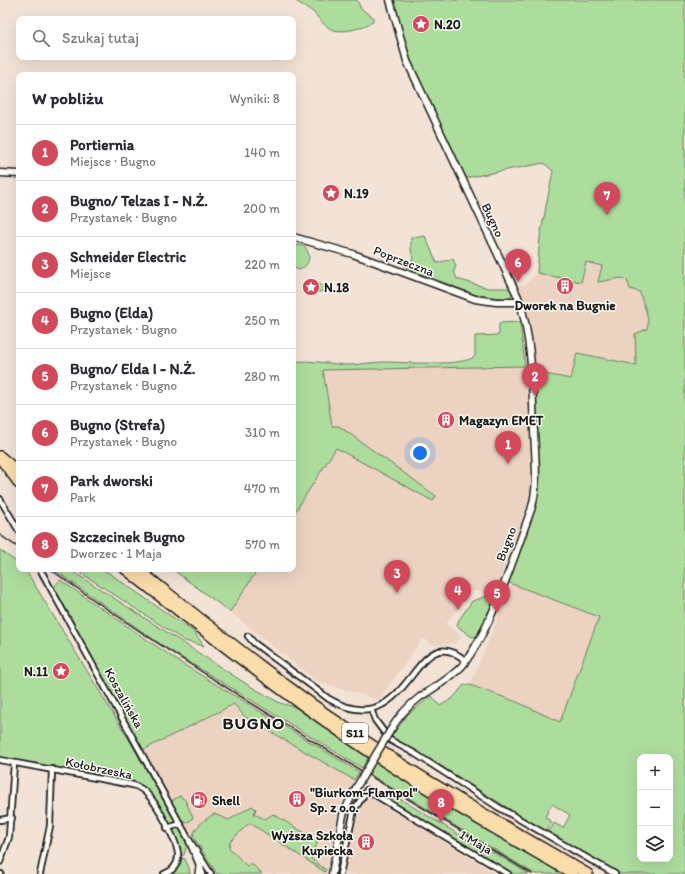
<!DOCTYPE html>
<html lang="pl">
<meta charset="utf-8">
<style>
:root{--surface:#fff;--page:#f2f2f3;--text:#2b2b33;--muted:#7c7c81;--line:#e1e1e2;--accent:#d1495b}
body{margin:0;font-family:Itim,sans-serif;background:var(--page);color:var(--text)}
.controls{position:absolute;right:12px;bottom:12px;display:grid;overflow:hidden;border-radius:8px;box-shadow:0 4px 16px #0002}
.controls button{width:36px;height:36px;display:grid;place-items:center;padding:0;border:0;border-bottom:1px solid var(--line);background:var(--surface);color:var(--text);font:20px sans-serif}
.you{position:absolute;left:420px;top:453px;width:14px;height:14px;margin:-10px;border:3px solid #fff;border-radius:50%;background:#1a73e8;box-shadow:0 0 0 6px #1a73e833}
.badge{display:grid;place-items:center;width:26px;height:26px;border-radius:50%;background:var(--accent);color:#fff;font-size:13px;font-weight:700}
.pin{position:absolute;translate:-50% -33px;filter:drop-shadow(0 1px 2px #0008)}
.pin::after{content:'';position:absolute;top:21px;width:14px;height:12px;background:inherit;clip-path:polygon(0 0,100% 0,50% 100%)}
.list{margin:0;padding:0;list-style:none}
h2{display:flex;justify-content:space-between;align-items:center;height:52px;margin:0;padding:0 16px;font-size:17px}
h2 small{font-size:13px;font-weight:400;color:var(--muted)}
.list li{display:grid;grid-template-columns:26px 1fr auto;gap:12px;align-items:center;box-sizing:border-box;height:56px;padding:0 16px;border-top:1px solid var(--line)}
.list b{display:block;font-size:15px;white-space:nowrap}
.list p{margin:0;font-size:13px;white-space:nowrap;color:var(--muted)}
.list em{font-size:13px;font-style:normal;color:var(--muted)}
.icon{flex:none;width:22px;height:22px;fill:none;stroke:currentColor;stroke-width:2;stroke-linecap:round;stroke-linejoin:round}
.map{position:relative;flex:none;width:685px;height:874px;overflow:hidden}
.search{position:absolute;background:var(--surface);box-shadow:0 4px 16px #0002;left:16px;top:16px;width:280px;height:44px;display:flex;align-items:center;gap:10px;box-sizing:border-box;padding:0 14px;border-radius:8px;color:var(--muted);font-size:15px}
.panel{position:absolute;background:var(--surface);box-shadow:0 4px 16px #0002;left:16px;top:72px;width:280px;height:500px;border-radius:8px}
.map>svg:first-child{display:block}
</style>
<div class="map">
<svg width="685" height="874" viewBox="0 0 685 874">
<rect width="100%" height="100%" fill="#f3e3d7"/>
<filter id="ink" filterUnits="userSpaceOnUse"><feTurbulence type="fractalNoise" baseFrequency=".025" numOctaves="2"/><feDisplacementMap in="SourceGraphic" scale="8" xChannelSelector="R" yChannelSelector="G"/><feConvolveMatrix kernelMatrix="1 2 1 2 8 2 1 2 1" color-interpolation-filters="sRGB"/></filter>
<g filter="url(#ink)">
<g fill="#ecd2c1">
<path d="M586 262 602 266 599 282 621 278 626 280 640 292 642 304 649 317V324L647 329 635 334 636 365 577 353 571 379 534 372 528 319 515 287 528 283 537 273 581 282Z"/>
<path d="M525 366 531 468 530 499 496 589 476 592 471 590 446 624 462 636 455 644 433 645 423 638 379 700 318 682 230 612 258 569H293V515L336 448 323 370Z"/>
<path d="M512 584 599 617 560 722 517 702 470 685Z"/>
<path d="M234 704 245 717 354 780 342 801 337 817 326 874H217L181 820 143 750Z"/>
<path d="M366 794 472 859 495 874H345L356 812Z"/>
</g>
<g fill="#addd9d" stroke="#647c5c" fill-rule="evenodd">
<path d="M294 0H357L361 9 373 17V21C363 28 346 33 334 30 325 28 319 18 313 12 307 7 300 4 294 0Z"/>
<path d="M393 0H685V874H620L549 833 554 823 563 828 570 815 552 804 545 817 552 822 546 832 425 756 391 737 408 714 432 696 440 706 453 698 464 685H470L517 702 560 722 599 617 507 582 533 511 538 491 534 372 571 379 577 353 636 365 635 334 647 329C651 317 642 304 640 292L630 289 627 280 621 278 598 282 602 266 586 262 581 282 537 273 540 237 553 171 544 163 465 178 409 60ZM640 757H670V859H640Z"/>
<path d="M329 187 337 188 340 195 333 198 326 196 324 190Z"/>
<path d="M425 236 437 263 453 259 456 266 454 271 457 279 488 288H508L512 292 511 297 509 299 476 295 406 268 408 262 413 259 411 249V238Z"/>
<path d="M299 245 304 246C312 255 310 264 300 270L293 268V247Z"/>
<path d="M312 281 323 286V291L313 293 304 289V286Z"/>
<path d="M520 322 525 366 323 370 332 426H339L436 496 433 501 336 448 293 515V362C312 359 332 365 351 365 362 364 374 362 385 362 401 362 466 367 475 356V336L499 335V323Z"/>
<path d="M0 550 19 564V569H25L131 743 175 821 173 824 169 825 148 791 138 784 0 757Z"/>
<path d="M53 569H69L248 685 280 703 295 707 368 758 362 768 166 648Z"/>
<path d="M75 569H103L194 632 204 646 185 641Z"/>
<path d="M172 569H258L230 612Z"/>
<path d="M60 580 181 663 359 772 354 780 245 717 234 704 143 750 54 587Z"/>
<path d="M491 595 495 599 479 636 472 637 457 626 459 620 472 601Z"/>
<path d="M376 762 565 874H535L369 774Z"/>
<path d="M385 790 481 848 483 846 529 874H514L481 854 476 853 381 797Z"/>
<path d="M180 796 185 800 193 817 190 821 186 823 181 820 172 802 173 800Z"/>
<path d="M252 806 256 809 254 814 265 819 273 814 318 841 311 859 326 870 325 872 250 823 247 825 230 842 229 848 247 866 251 863 262 874H217L193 836C196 825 205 820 214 814L229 820Z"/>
<path d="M176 827 179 828 187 845 184 855H180L171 831Z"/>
<path d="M179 857 185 859 189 868 190 874H167Z"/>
</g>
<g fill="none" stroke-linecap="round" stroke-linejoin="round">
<defs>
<g id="minor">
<path d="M0 499 19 531"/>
<path d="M40 569 188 838 211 874"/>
<path d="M248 636 254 643 329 699C413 747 411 613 466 661"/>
<path d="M371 709 375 720 390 740 414 753 498 807 615 874"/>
<path d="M0 760 133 785C139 787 144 790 148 795 157 804 179 844 178 856 178 865 172 871 164 874"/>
<path d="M0 820 12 818"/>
<path d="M167 828 181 824"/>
<path d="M189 841 203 874"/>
<path d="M0 862 9 837 14 763"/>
<path d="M0 874H1"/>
<path d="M40 874 50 826 52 769"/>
<path d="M340 874 354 810 367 790 508 874"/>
</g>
<g id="tertiary">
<path d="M0 173 19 174"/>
<path d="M293 237 353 254 475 299 496 302H519"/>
<path d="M390 731C398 717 408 706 420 697 435 687 450 679 462 666 492 629 514 556 531 510 539 485 535 457 534 431 532 387 533 340 518 297L407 61 390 0"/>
<path d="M332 874 343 815 352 795 363 776"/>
</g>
<path id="secondary" d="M199 874 200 867"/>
<path id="trunk" d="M0 459 18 483"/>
<g id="motorway">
<path d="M0 456 19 472"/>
<path d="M18 483 19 484"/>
<path d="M125 569C209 635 293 702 383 761 444 801 509 837 573 874"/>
<path d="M138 569C210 626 281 684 357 735 432 785 511 829 588 874"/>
</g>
</defs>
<use href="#minor" stroke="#1c1c1c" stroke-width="8"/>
<use href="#tertiary" stroke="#1c1c1c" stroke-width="9"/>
<use href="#secondary" stroke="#1c1c1c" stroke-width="10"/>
<use href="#trunk" stroke="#1c1c1c" stroke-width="11"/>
<use href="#motorway" stroke="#1c1c1c" stroke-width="12"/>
<use href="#minor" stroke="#fdfcf7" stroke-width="4.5"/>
<use href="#tertiary" stroke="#fdfcf7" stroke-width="6"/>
<use href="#secondary" stroke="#fdfcf7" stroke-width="7"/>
<use href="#trunk" stroke="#faddab" stroke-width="8"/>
<use href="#motorway" stroke="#faddab" stroke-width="9"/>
<g stroke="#1c1c1c" stroke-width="1.5">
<path d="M0 535 19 548"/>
<path d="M50 569C204 680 370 775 532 874"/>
</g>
<defs>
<path id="tertiary-bridge" d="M363 776 390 731"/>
</defs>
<use href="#tertiary-bridge" stroke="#1c1c1c" stroke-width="9" stroke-linecap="butt"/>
<use href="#tertiary-bridge" stroke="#fdfcf7" stroke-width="6"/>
</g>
</g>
<defs>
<symbol id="sight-disc" viewBox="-11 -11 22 22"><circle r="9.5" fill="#d1495b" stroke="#fdfcf7"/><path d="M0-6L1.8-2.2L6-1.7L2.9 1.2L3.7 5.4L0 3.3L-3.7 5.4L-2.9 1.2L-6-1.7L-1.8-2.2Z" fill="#fff"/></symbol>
<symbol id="building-disc" viewBox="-11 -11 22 22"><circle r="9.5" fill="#d1495b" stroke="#fdfcf7"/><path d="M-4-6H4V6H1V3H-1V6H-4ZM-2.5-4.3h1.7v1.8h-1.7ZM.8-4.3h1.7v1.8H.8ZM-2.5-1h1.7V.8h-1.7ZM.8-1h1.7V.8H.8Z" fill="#fff"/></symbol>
<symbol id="fuel-disc" viewBox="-11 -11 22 22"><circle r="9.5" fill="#d1495b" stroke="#fdfcf7"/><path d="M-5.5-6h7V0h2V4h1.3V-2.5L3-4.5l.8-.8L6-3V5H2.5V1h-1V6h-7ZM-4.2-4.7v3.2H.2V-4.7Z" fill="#fff"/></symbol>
</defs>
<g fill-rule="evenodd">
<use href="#sight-disc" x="411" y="14" width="20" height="20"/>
<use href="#sight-disc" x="321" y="183" width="20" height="20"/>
<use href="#building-disc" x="555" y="276" width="20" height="20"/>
<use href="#sight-disc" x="301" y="277" width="20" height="20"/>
<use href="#building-disc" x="436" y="410" width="20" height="20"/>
<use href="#sight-disc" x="51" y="661" width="20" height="20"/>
<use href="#building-disc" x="287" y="789" width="20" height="20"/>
<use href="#fuel-disc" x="189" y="790" width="20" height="20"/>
<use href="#building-disc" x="356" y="832" width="20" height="20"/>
</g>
<g text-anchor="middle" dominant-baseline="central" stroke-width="3" stroke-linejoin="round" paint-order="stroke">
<rect fill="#fdfcf7" stroke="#605f5e" stroke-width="1" x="342" y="723" width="26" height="20" rx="3"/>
<g font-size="12" font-weight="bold" fill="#1c1c1c">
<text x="355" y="733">S11</text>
</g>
<g font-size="13" font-weight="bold" fill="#1c1c1c" stroke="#fdfcf7" text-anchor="start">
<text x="434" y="24">N.20</text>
<text x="344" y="193">N.19</text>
<text x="324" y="287">N.18</text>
<text x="565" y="305" text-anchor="middle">Dworek na Bugnie</text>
<text x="459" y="420">Magazyn EMET</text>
<text x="48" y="671" text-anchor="end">N.11</text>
<text x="310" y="792">"Biurkom-Flampol"<tspan x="310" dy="15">Sp. z o.o.</tspan></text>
<text x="212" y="800">Shell</text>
<text x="353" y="835" text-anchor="end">Wyższa Szkoła<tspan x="353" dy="15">Kupiecka</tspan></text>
</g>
<g font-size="13" fill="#1c1c1c" stroke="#fdfcf7">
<text transform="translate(493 220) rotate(65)">Bugno</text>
<text transform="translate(404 261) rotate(21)">Poprzeczna</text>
<text transform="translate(506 544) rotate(-69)">Bugno</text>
<text transform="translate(124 698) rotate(61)">Koszalińska</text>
<text transform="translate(99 768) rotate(12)">Kołobrzeska</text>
<text transform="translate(476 842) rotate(30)">1 Maja</text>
</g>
<g font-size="17" font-weight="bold" letter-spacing="1" fill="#1c1c1c" stroke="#fdfcf7">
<text x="254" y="723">BUGNO</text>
</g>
</g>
</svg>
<div class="controls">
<button>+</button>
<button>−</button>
<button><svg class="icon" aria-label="layers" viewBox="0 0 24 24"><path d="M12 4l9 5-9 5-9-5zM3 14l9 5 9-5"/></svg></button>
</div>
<div class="you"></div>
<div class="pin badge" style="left:508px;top:464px">1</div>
<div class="pin badge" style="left:535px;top:396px">2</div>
<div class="pin badge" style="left:397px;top:593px">3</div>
<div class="pin badge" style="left:458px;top:610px">4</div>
<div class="pin badge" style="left:497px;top:613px">5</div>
<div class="pin badge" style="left:518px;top:282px">6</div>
<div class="pin badge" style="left:607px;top:215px">7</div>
<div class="pin badge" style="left:441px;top:822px">8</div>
<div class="search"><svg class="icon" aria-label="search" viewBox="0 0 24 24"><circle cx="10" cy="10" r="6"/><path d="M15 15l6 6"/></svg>Szukaj tutaj</div>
<section class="panel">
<h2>W pobliżu<small>Wyniki: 8</small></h2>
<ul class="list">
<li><span class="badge">1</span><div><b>Portiernia</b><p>Miejsce · Bugno</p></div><em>140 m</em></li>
<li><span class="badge">2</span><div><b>Bugno/ Telzas I - N.Ż.</b><p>Przystanek · Bugno</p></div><em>200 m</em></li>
<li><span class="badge">3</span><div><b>Schneider Electric</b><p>Miejsce</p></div><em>220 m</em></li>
<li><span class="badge">4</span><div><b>Bugno (Elda)</b><p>Przystanek · Bugno</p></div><em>250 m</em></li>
<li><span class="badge">5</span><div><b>Bugno/ Elda I - N.Ż.</b><p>Przystanek · Bugno</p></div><em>280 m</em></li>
<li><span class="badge">6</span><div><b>Bugno (Strefa)</b><p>Przystanek · Bugno</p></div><em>310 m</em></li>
<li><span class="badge">7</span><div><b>Park dworski</b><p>Park</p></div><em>470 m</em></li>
<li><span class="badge">8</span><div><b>Szczecinek Bugno</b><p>Dworzec · 1 Maja</p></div><em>570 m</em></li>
</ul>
</section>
</div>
